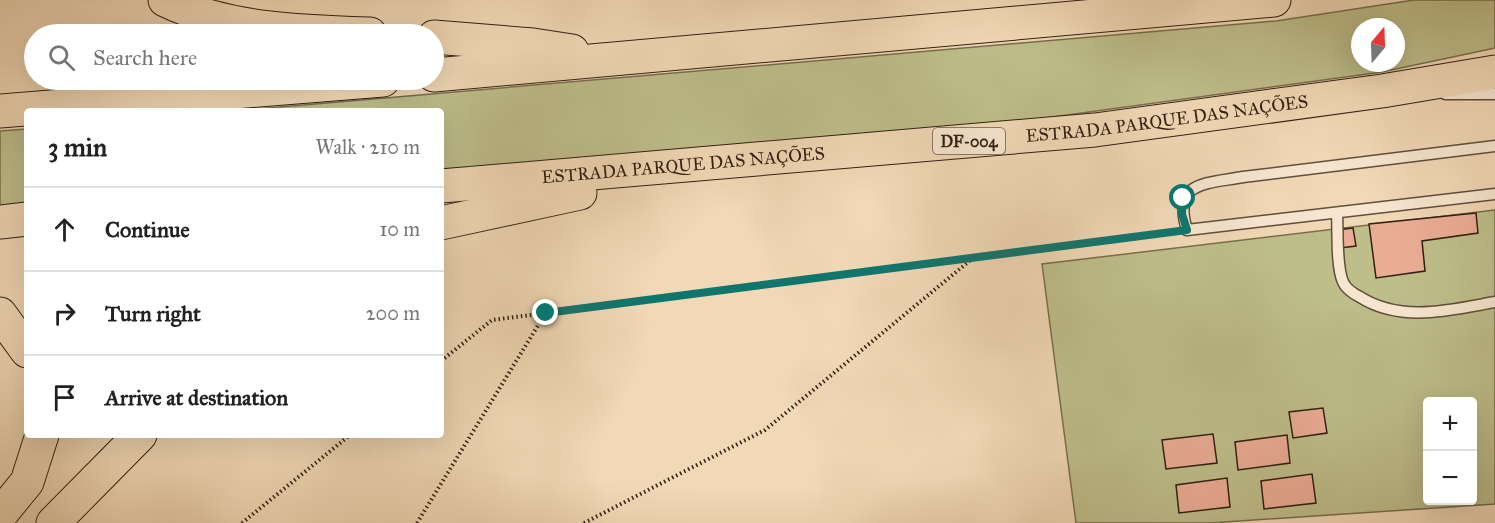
<!DOCTYPE html>
<meta charset="utf-8">
<style>
:root{--surface:#fff;--page:#f6f6f6;--text:#222;--muted:#767676;--line:#e0e0e0}
body{margin:0;font-family:"IM FELL Great Primer",serif;background:var(--page);color:var(--text)}
.controls{position:absolute;right:18px;bottom:18px;display:grid;overflow:hidden;border-radius:6px;box-shadow:0 6px 24px #0002}
.controls button{width:54px;height:54px;display:grid;place-items:center;padding:0;border:0;border-bottom:2px solid var(--line);background:var(--surface);color:var(--text);font:30px sans-serif}
.compass{position:absolute;left:1351px;top:18px;width:54px;height:54px;border-radius:50%;background:var(--surface);box-shadow:0 6px 24px #0002;rotate:19deg}
.stop{position:absolute;width:18px;height:18px;margin:-14px;border:4px solid #0f766e;border-radius:50%;background:#fff}
.stop.end{background:#0f766e;border-color:#fff;box-shadow:0 2px 6px #0008}
.list{margin:0;padding:0;list-style:none}
h2{display:flex;justify-content:space-between;align-items:center;height:78px;margin:0;padding:0 24px;font-size:26px}
h2 small{font-size:20px;font-weight:400;color:var(--muted)}
.list li{display:grid;grid-template-columns:39px 1fr auto;gap:18px;align-items:center;box-sizing:border-box;height:84px;padding:0 24px;border-top:2px solid var(--line)}
.list b{display:block;font-size:22px;white-space:nowrap}
.list em{font-size:20px;font-style:normal;color:var(--muted)}
.icon{flex:none;width:33px;height:33px;fill:none;stroke:currentColor;stroke-width:2;stroke-linecap:round;stroke-linejoin:round}
.map{position:relative;flex:none;width:1495px;height:523px;overflow:hidden}
.search{position:absolute;background:var(--surface);box-shadow:0 6px 24px #0002;left:24px;top:24px;width:420px;height:66px;display:flex;align-items:center;gap:15px;box-sizing:border-box;padding:0 21px;border-radius:33px;color:var(--muted);font-size:22px}
.panel{position:absolute;background:var(--surface);box-shadow:0 6px 24px #0002;left:24px;top:108px;width:420px;height:330px;border-radius:6px}
.map>svg:first-child{display:block}
</style>
<div class="map">
<svg width="1495" height="523" viewBox="0 0 1495 523">
<rect width="100%" height="100%" fill="#f1d8b6"/>
<filter id="stains"><feTurbulence type="fractalNoise" baseFrequency=".00333" numOctaves="4"/><feColorMatrix values="0 0 0 0 .2 0 0 0 0 .09 0 0 0 0 .02 0 0 0 .5 -.17"/></filter>
<radialGradient id="worn" r=".72"><stop offset=".6" stop-color="#630" stop-opacity="0"/><stop offset="1" stop-color="#630" stop-opacity=".3"/></radialGradient>
<g fill="#bebe8b" stroke="#786e4e" stroke-width="1.5" fill-rule="evenodd">
<path d="M1414 0H1495V48L1382 72 965 129 441 172V111H234L1276 21ZM1360 27H1396V63H1360Z"/>
<path d="M27 129V206L0 209V131Z"/>
<path d="M1495 210V504L1210 523H1076L1042 264ZM1428 402H1472V500H1428Z"/>
</g>
<g fill="#ebac96" stroke="#311f12" stroke-width="1.5">
<path d="M1476 213 1478 233 1422 241 1425 271 1376 278 1369 224Z"/>
<path d="M1353 228 1356 246 1340 248 1337 230Z"/>
<path d="M1323 408 1327 433 1293 438 1289 412Z"/>
<path d="M1213 434 1217 463 1166 469 1162 440Z"/>
<path d="M1287 435 1290 463 1238 470 1235 442Z"/>
<path d="M1312 474 1316 503 1264 509 1261 481Z"/>
<path d="M1227 478 1230 507 1179 513 1176 485Z"/>
</g>
<g fill="none" stroke-linecap="round" stroke-linejoin="round">
<defs>
<g id="lane">
<path d="M1445 94H1495"/>
<path d="M1495 146 1243 177C1205 184 1172 181 1187 230L1495 194"/>
<path d="M1337 213C1338 231 1336 266 1343 282 1346 289 1354 294 1360 297 1401 323 1450 310 1495 302"/>
</g>
<g id="highway">
<path d="M165 0C227 30 303 32 370 34"/>
<path d="M434 37 533 45 572 51"/>
<path d="M434 75 1274 0"/>
<path d="M0 111 383 80"/>
<path id="s1" d="M441 186 1095 130 1382 91 1495 72"/>
<path d="M0 222 27 219"/>
<path d="M441 223 580 193"/>
<path d="M0 314 27 351"/>
<path d="M0 515 27 482 42 435"/>
<path d="M53 523 140 435"/>
</g>
</defs>
<use href="#lane" stroke="#614d3b" stroke-width="13"/>
<use href="#highway" stroke="#311f12" stroke-width="35"/>
<g stroke="#311f12" stroke-width="4" stroke-dasharray="1.5 3" stroke-linecap="butt">
<path d="M441 361 492 320 1173 232"/>
<path d="M242 523 350 435"/>
<path d="M417 523 545 314"/>
<path d="M584 523 765 430 973 258"/>
</g>
<use href="#lane" stroke="#f6e6d0" stroke-width="10"/>
<use href="#highway" stroke="#f1d8b6" stroke-width="33"/>
</g>
<g fill="none" stroke-linecap="round" stroke-linejoin="round">
<path stroke="#0f766e" stroke-width="8" d="M546 313 1187 230 1182 214 1183 198"/>
</g>
<g text-anchor="middle" dominant-baseline="central" stroke-width="4.5" stroke-linejoin="round" paint-order="stroke">
<rect fill="#f6e6d0" stroke="#6c5b4b" stroke-width="1.5" x="933" y="128" width="72" height="26" rx="4.5"/>
<g font-size="16" font-weight="bold" fill="#311f12">
<text x="969" y="141">DF-004</text>
</g>
<g font-size="18" fill="#311f12" stroke="#f6e6d0">
<text stroke="none"><textPath href="#s1" startOffset="729">ESTRADA PARQUE DAS NAÇÕES</textPath></text>
<text stroke="none"><textPath href="#s1" startOffset="243">ESTRADA PARQUE DAS NAÇÕES</textPath></text>
</g>
</g>
<rect width="100%" height="100%" filter="url(#stains)"/>
<rect width="100%" height="100%" fill="url(#worn)"/>
</svg>
<div class="controls">
<button>+</button>
<button>−</button>
</div>
<svg class="compass" viewBox="-18 -18 36 36"><path d="M0-13l5 13h-10z" fill="#e53935"/><path d="M0 13l5-13h-10z" fill="#767676"/></svg>
<div class="stop" style="left:1183px;top:198px"></div>
<div class="stop end" style="left:546px;top:313px"></div>
<div class="search"><svg class="icon" aria-label="search" viewBox="0 0 24 24"><circle cx="10" cy="10" r="6"/><path d="M15 15l6 6"/></svg>Search here</div>
<section class="panel">
<h2>3 min<small>Walk · 210 m</small></h2>
<ul class="list">
<li><svg class="icon" aria-label="ahead" viewBox="0 0 24 24"><path d="M12 20V5M6 11l6-6 6 6"/></svg><div><b>Continue</b></div><em>10 m</em></li>
<li><svg class="icon" aria-label="right" viewBox="0 0 24 24"><path d="M7 20v-9h11M14 6l5 5-5 5"/></svg><div><b>Turn right</b></div><em>200 m</em></li>
<li><svg class="icon" aria-label="arrive" viewBox="0 0 24 24"><path d="M6 21V4h12l-3 4 3 4H6"/></svg><div><b>Arrive at destination</b></div></li>
</ul>
</section>
</div>
